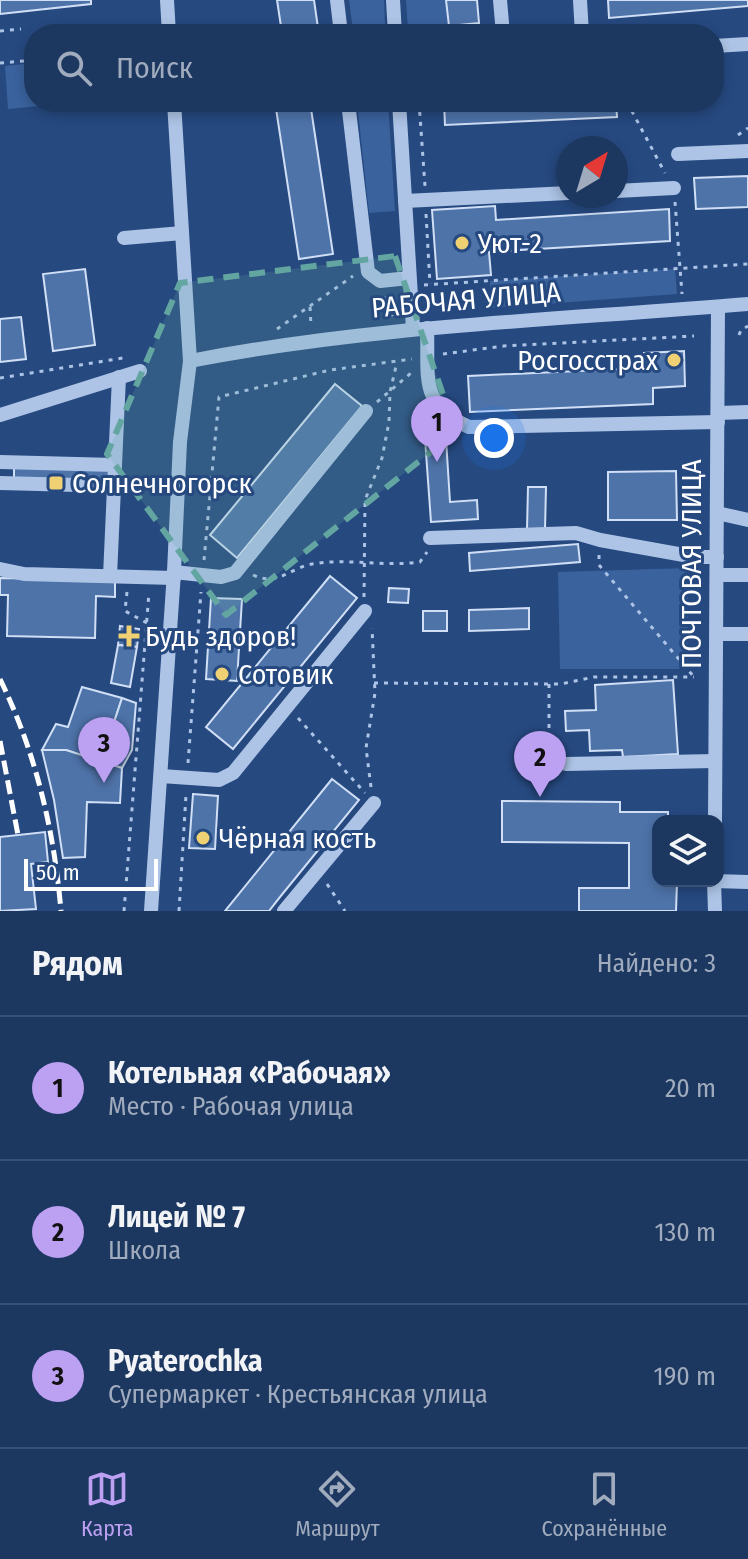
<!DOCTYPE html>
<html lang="ru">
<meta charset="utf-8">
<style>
:root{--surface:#1c3760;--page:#253f66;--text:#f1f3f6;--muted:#a0acbd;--line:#3a5175;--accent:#bca0f2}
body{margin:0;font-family:"Fira Sans Condensed",sans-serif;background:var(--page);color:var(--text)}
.controls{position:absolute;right:24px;bottom:24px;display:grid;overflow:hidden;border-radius:16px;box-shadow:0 4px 12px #0003}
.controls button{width:72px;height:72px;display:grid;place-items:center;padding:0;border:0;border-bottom:2px solid var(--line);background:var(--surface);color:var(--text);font:40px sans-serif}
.compass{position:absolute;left:556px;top:136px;width:72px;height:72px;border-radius:50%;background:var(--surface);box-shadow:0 4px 12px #0003;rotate:38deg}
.scale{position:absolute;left:24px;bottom:20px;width:134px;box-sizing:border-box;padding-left:8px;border:4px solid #fff;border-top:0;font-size:22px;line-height:28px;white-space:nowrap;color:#fff;-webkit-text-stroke:6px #264980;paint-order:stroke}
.you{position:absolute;left:494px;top:438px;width:28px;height:28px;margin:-20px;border:6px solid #fff;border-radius:50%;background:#1a73e8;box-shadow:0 0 0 12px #1a73e833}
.badge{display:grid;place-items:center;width:52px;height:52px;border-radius:50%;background:var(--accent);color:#111;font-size:26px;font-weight:700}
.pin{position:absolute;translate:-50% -66px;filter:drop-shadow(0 2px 4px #0008)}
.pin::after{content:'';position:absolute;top:42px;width:28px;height:24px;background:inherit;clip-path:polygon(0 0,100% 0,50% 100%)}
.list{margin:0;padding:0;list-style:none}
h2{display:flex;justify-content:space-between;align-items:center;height:104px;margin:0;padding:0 32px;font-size:34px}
h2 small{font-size:26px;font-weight:400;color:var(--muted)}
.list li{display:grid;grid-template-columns:52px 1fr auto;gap:24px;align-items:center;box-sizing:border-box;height:144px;padding:0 32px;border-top:2px solid var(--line)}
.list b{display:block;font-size:30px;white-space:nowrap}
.list p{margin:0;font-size:26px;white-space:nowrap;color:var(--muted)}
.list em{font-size:26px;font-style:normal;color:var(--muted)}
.icon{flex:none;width:44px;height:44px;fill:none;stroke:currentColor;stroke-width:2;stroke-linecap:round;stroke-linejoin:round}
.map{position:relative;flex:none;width:748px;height:911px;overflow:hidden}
.search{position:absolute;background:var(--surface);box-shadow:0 4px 12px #0003;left:24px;right:24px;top:24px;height:88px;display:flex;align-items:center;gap:20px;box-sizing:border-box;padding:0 28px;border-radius:32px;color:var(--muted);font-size:30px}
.sheet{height:536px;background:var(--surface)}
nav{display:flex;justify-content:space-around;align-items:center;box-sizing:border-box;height:112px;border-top:2px solid var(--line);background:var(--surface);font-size:22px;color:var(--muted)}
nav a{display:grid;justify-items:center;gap:4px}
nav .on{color:var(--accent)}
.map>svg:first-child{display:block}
</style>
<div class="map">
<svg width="748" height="911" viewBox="0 0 748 911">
<rect width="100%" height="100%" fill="#264980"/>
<g fill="#3a629d">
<path d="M349 0H384L385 27 353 30Z"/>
<path d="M406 0H446L449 26 408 30Z"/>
<path d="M24 64 26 74 34 73V102H81L8 109 5 66Z"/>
<path d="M357 102H388L395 211 369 213Z"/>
<path d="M675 269 677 294 491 308 490 281Z"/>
<path d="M688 568V669H560L558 572Z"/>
</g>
<g fill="#4e73a9" stroke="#d0dff5" stroke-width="2">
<path d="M0 0H91V4L0 14Z"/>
<path d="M277 0H314L318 28 282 33Z"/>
<path d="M446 0H477L479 23 449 26Z"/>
<path d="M608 0H748V6L609 18Z"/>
<path d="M275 102H310L333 254 299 259Z"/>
<path d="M444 102H616L617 117 445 125Z"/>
<path d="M748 176V207L696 209 694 178Z"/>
<path d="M495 206 496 220 669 209 670 241 489 252 491 275 437 279 432 210Z"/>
<path d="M85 269 95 345 53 351 43 274Z"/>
<path d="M21 317 26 359 0 362V319Z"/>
<path d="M684 351 685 386 653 388V404L470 412 468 376 645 368 644 353Z"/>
<path d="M335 384 362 406 237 558 210 535Z"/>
<path d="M445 423 450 502 477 500 478 519 431 522 424 425Z"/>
<path d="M14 466 109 468V481L14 479Z"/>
<path d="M676 471 677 520H608V472Z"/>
<path d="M528 487H546L545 530 527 529Z"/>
<path d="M578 544 580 562 470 571 469 553Z"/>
<path d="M330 576 357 598 233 749 206 727Z"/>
<path d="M0 578 115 580V597L96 596 95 638 7 636 8 595H0Z"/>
<path d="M389 588 409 589 408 603 388 602Z"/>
<path d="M211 598 242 599 237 681 206 679Z"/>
<path d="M529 608V629L469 631V610Z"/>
<rect x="423" y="611" width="24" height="20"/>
<path d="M120 626 139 629 137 647 118 645Z"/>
<path d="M118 645 137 647 130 687 111 683Z"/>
<path d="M673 680 678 754 623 757 622 750 590 751 589 730 566 731 565 711 596 710 595 685Z"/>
<path d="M82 687 122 698 101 762 66 750H42L56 724 68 727Z"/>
<path d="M122 698 136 703 132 750 122 768 101 762Z"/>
<path d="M42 750H66L122 768 120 803 87 802 85 857 63 858 54 800Z"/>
<path d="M332 779 359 800 280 897 269 911H225Z"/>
<path d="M193 794 218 796 215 849 189 848Z"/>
<path d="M502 801 620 802V812H668V821H658V881L677 882 676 911H579V888H629V843L502 842Z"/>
<path d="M45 832 48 862 31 864 36 909 0 911V837Z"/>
</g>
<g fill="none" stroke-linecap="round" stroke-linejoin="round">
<g stroke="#adc4e6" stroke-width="3" stroke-dasharray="4 6" stroke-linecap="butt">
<path d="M0 31 21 29"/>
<path d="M0 63 24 61"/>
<path d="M419 102 425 186"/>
<path d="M627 102 665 173"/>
<path d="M738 135 748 128"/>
<path d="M675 202 682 294"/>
<path d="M426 214 430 284"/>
<path d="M424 285 748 264"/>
<path d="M384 297 393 316"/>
<path d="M310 307 311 326"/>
<path d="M277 329 353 276"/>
<path d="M739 335 741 330 748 326"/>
<path d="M443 354 504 346 694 336"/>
<path d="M0 378 123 358"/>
<path d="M377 402 411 373"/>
<path d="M599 555V565L694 677"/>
<path d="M204 560 219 397 330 370 412 359"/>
<path d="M253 575C277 587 290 568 312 564 345 558 385 567 420 562L427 552"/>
<path d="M127 592 125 611 147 623"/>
<path d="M364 597 365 500 382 458 389 422 390 392 397 362"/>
<path d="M374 683 561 684 594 677H694"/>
<path d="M549 684V746L554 755"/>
<path d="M298 718 365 793"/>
<path d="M188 763 201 592"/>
<path d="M371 787 366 748 375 693 372 628"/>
<path d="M327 884 345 911"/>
<path d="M124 911 149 592"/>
<path d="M179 911 186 795"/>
</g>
<g stroke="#adc4e6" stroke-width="14">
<path d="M167 0 169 34"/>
<path d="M337 0 341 34"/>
<path d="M393 0 395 34"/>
<path d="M500 0 503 34"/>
<path d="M580 0 582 34"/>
<path d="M714 46 748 44"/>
<path d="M348 102 368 272 380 281 409 278"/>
<path d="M399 102 413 329"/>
<path d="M678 154 748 151"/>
<path d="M616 191 674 188"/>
<path d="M405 201 568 193"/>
<path d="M124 238 182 233"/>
<path d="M427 328C429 375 418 405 469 427L718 422"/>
<path d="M190 361C374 325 562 320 748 304"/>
<path d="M719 413 748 412"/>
<path d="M0 415 140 371"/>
<path d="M0 462 115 465"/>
<path d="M0 483 114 486"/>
<path d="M717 513 748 520"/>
<path d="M430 538 576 533 600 540 695 557H717"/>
<path d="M0 569 24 574 174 578"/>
<path d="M174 572 221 577 235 573 366 411"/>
<path d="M718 575H748"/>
<path d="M110 576 119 377"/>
<path d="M717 634H748"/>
<path d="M566 764 715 761"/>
<path d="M161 776 219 780 233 773 365 611"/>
<path d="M715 821 718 307"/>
<path d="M714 881 748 882"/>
<path d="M714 881 715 911"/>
<path d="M151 911 174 572 180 442 190 361 174 102"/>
<path d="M284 911 374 803"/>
</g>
<g stroke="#fff" stroke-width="5" stroke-dasharray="14 6" stroke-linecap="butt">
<path d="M0 679C36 753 54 830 61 911"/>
<path d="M0 741 18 835"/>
</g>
</g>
<path fill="#63a6a1" fill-opacity="0.2" stroke="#63a6a1" stroke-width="6" stroke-dasharray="16 10" stroke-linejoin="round" d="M395 256 456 432 226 615 107 454 180 283Z"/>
<g fill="#efd072" stroke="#264980" stroke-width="3">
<circle cx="462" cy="243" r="8"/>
<circle cx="674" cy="360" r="8"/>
<rect x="48" y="475" width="16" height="16" rx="4"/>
<path d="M125 624h8v8h8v8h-8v8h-8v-8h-8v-8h8z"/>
<circle cx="222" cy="674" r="8"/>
<circle cx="203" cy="838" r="8"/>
</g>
<g text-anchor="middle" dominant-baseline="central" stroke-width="6" stroke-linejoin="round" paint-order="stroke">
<g font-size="28" fill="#fff" stroke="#264980" text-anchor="start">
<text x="478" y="243">Уют-2</text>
<text x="658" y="360" text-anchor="end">Росгосстрах</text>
<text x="72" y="483">Солнечногорск</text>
<text x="145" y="636">Будь здоров!</text>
<text x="238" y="674">Сотовик</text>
<text x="219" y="838">Чёрная кость</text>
</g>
<g font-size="28" fill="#fff" stroke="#264980">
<text transform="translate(466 300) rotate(-5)">РАБОЧАЯ УЛИЦА</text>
<text transform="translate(691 564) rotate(-90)">ПОЧТОВАЯ УЛИЦА</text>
</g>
</g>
</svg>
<div class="controls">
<button><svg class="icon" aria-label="layers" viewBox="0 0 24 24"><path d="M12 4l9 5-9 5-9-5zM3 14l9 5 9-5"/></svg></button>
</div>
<svg class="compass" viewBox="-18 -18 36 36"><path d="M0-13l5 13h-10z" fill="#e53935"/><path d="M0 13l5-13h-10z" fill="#a0acbd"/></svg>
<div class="scale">50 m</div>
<div class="you"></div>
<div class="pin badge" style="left:437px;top:462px">1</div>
<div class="pin badge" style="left:540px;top:797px">2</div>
<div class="pin badge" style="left:104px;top:783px">3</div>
<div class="search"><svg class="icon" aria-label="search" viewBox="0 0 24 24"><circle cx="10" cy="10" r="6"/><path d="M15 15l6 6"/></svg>Поиск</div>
</div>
<section class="sheet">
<h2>Рядом<small>Найдено: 3</small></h2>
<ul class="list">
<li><span class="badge">1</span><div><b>Котельная «Рабочая»</b><p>Место · Рабочая улица</p></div><em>20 m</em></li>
<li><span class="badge">2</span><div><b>Лицей № 7</b><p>Школа</p></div><em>130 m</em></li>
<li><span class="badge">3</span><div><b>Pyaterochka</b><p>Супермаркет · Крестьянская улица</p></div><em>190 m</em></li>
</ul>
</section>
<nav>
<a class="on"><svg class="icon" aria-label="map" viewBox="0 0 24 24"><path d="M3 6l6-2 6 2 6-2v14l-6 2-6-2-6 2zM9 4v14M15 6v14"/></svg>Карта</a>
<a><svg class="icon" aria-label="directions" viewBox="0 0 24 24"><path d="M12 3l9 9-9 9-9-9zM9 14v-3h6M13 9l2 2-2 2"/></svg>Маршрут</a>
<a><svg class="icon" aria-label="saved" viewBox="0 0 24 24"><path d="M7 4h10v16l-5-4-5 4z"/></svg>Сохранённые</a>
</nav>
